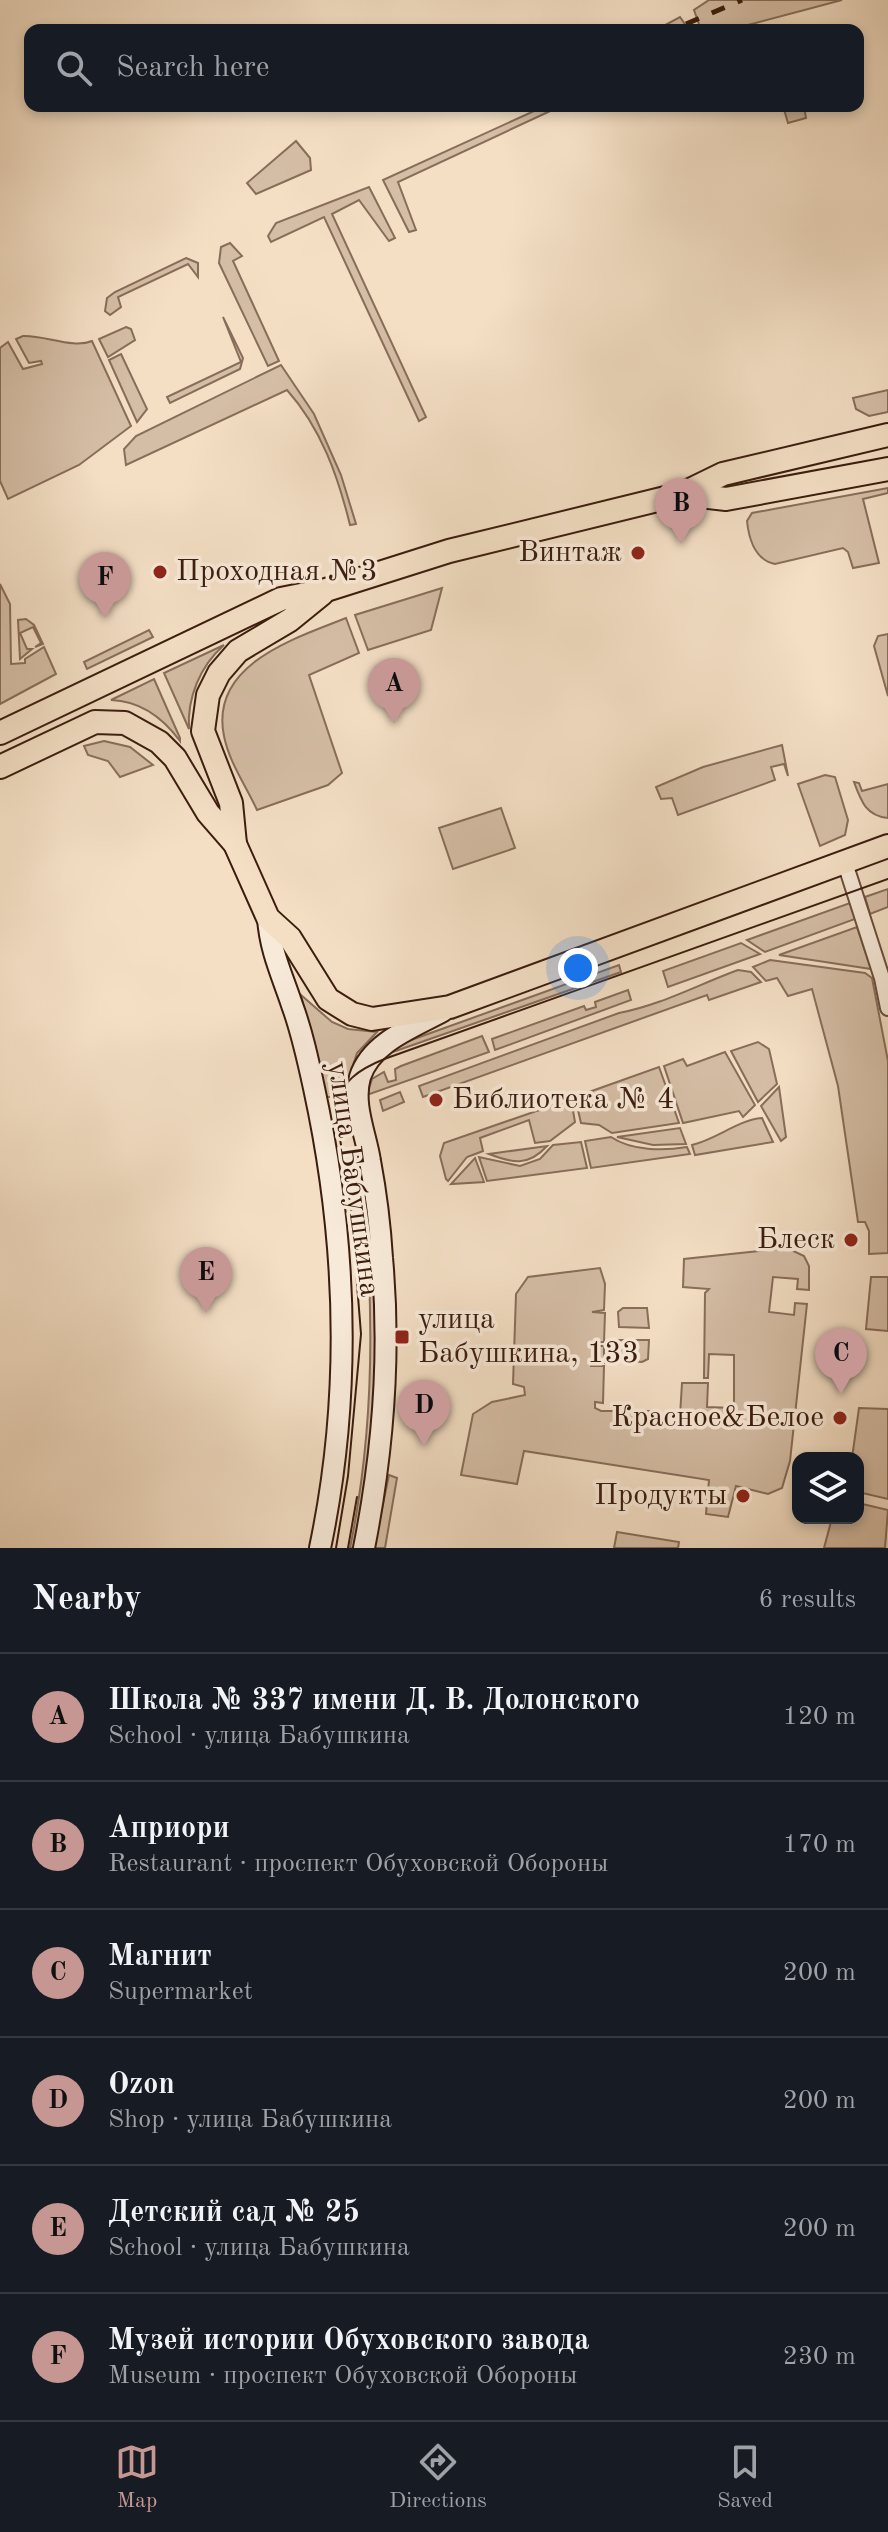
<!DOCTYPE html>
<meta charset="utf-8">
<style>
:root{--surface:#171b24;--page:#20242c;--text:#f1f3f6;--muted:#9ea1a6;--line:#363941;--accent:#c59692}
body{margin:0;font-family:"Old Standard TT",serif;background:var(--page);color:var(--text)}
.controls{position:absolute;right:24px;bottom:24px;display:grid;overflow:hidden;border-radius:16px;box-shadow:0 4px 12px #0003}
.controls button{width:72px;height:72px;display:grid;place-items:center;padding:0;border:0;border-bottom:2px solid var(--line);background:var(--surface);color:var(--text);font:40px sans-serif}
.you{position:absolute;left:578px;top:968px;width:28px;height:28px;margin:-20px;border:6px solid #fff;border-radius:50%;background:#1a73e8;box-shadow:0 0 0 12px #1a73e833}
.badge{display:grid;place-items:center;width:52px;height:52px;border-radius:50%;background:var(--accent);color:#111;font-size:26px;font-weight:700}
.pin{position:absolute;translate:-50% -66px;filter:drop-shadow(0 2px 4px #0008)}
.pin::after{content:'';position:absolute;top:42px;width:28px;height:24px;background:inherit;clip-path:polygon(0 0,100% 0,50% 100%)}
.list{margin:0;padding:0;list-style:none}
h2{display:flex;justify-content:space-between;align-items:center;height:104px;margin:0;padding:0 32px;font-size:34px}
h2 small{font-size:26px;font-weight:400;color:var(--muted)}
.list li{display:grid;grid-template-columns:52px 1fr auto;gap:24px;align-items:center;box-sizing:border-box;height:128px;padding:0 32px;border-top:2px solid var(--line)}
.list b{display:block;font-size:30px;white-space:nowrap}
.list p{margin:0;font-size:26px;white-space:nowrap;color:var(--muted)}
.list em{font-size:26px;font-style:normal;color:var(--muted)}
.icon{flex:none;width:44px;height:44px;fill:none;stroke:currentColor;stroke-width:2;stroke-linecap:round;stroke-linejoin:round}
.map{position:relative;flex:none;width:888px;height:1548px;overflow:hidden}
.search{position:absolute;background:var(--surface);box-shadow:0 4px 12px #0003;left:24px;right:24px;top:24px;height:88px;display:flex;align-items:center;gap:20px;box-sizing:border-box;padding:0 28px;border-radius:16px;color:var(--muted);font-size:30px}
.sheet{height:872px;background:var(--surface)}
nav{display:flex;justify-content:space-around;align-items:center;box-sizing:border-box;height:112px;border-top:2px solid var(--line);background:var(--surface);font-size:22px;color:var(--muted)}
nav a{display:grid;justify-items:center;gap:4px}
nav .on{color:var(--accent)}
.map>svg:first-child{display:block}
</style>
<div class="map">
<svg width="888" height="1548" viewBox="0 0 888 1548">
<rect width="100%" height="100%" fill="#f4dfc5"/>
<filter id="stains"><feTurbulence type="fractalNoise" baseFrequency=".0025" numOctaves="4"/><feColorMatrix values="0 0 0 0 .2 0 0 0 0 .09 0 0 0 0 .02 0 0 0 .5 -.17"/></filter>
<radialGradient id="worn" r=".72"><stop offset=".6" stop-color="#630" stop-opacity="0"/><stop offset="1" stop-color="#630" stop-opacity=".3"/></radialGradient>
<g fill="#d5bea6" stroke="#886d5a" stroke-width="2">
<path d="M709 0H842L729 30H701L694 10Z"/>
<path d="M680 17 689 30H656Z"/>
<path d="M545 106H561L398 182 416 230 409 232 383 180Z"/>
<path d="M783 106H804L806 118 788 123Z"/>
<path d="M296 141 310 158 311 170 256 194 247 183Z"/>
<path d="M369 187 395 238 389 241 359 200 332 214 426 417 419 421 324 217 271 242 268 236 276 223Z"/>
<path d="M230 243 242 256 233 261 279 361 268 366 219 263 221 247Z"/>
<path d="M186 258 198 263V277L188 264 118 297 121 307 110 315 105 311 107 298 115 292Z"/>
<path d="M223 317 243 358 240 369 170 403 167 397 241 362Z"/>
<path d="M126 327 131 329 135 340 108 357 99 339Z"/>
<path d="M23 336C45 335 73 349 92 341L131 426 79 465 8 499 0 481V348L8 342 23 369 42 364 41 361 29 363 16 339Z"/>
<path d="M121 354 147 409 137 422 109 360Z"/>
<path d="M281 365 314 414 341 475 356 524 350 525C338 476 321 428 287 390L126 465 124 449 136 436Z"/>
<path d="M888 390V412L869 416 856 409 853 398Z"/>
<path d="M888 488V493L863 499 879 563 853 568 848 552 843 548 775 564C755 560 749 540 747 521L752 513Z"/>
<path d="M0 584 10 604 11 664 25 663V659L44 647 56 674 0 704Z"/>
<path d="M442 588 431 630 368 650 355 615Z"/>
<path d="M346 618 359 653 309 675 342 773 328 785 257 810C246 786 229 762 224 736 209 664 296 638 346 618Z"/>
<path d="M26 619 34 625 43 644 35 647 41 643 33 627 20 633 27 649H32L20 659 18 620Z"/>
<path d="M149 630 153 637 87 669 84 662Z"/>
<path d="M888 634V696L874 646 878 636Z"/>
<path d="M224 645C200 666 187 698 189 729L164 673Z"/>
<path d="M154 679 180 738V741C163 718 141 701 111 700Z"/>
<path d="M104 741 130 747 153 765 120 777 108 761 88 755 84 746Z"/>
<path d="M782 745 788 776 784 764 771 767 775 780 678 815 672 798 661 799 656 787 703 767Z"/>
<path d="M825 775 835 777 848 820 845 835 820 846 798 784Z"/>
<path d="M854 782 859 783 862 791 888 784V818C866 816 861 801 854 782Z"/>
<path d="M501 808 515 848 453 869 439 828Z"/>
<path d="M888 889V907L870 914 865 897Z"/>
<path d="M850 903 855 919 765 952 747 940Z"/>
<path d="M857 927 871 969 779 955Z"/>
<path d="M741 943 760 954 668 987 663 971Z"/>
<path d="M770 960 865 973 872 978 888 1061V1253L869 1254V1231L865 1222H858L838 1086 812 989 788 996 777 978 766 981 753 967Z"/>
<path d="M619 965 621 972 390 1053 403 1043Z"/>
<path d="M738 970 751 972 761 982 709 1000 707 995 423 1097 419 1086 619 1013C661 1005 697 985 738 970Z"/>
<path d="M628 990 631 1000 495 1050 492 1039 584 1006 586 1010 596 1007 595 1002Z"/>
<path d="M301 995 332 1022 348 1029 377 1032 357 1053 350 1075 336 1097H325Z"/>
<path d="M482 1036 489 1052 367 1095 372 1079 384 1072 388 1082 396 1080 395 1069 401 1066Z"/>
<path d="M758 1042 769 1049 777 1084 758 1102 731 1051Z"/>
<path d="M725 1052 755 1105 743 1117 739 1111 683 1123 664 1066 683 1059 687 1066Z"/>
<path d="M659 1067 679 1123 612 1133 599 1125 581 1123 575 1097Z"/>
<path d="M779 1087 786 1137 781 1141 761 1106Z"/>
<path d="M400 1092 404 1102 383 1111 380 1100Z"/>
<path d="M571 1099 575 1122 550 1141 535 1143 529 1120 480 1138 483 1151 467 1157 448 1181 446 1179 440 1156 444 1143Z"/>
<path d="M762 1118 773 1142 695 1155 692 1145C717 1139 738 1120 762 1118Z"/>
<path d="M680 1128 686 1144 653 1145 617 1137Z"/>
<path d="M611 1137C632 1151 663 1151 687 1147L690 1154 591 1168 585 1141Z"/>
<path d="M581 1142 587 1168 487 1181 479 1157 520 1166 540 1159 553 1145Z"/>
<path d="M547 1146C528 1167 512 1163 489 1154Z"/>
<path d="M475 1158 484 1182 451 1184Z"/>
<path d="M364 1210 370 1213C375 1270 379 1327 377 1384 375 1439 364 1494 355 1548H350C373 1436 375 1324 364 1210Z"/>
<path d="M787 1248 804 1256 809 1266V1290L797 1289 798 1279 773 1277 769 1312 794 1315 795 1303 807 1304 790 1461 782 1488 768 1494 736 1486 728 1517 706 1514 709 1480 524 1451 517 1484 461 1475 473 1414 492 1402 525 1395 524 1387 513 1384 516 1294 528 1277 600 1268 605 1284 604 1310 592 1312 605 1313 604 1342H592V1346H604V1363L591 1362V1366H604L603 1403 595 1402V1408L601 1411H654L655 1417 680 1416 682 1383H708L707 1407 734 1408V1355L709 1354 708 1378H704L705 1293 709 1289 683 1287 684 1259Z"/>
<path d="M871 1277H888V1331L866 1329Z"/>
<path d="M623 1308H647L649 1328 619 1327 618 1312Z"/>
<path d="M619 1340H649L648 1359 642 1362 619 1360Z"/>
<path d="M859 1408 888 1409V1499L858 1492V1458H852Z"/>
<path d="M389 1475 397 1478 385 1548H374Z"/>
<path d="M858 1503 888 1510 885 1548H824L832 1518H858Z"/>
<path d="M617 1532 679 1542 678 1548H614Z"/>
</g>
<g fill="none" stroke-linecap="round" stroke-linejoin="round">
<defs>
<path id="street" d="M845 863 882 978 888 1008"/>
<g id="secondary">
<path d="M268 918C270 950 282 975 292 1005 302 1032 308 1060 314 1088 347 1240 352 1396 320 1548"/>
<path d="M364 1548C383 1452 391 1356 382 1258 380 1225 376 1193 370 1161 366 1134 352 1105 360 1077 371 1042 414 1027 443 1011"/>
</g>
<g id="primary">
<path d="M682 494 726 499 888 469"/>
<path d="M0 733 281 599 326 590 449 551 682 494 723 474 888 435"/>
<path d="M0 767 95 722 125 723 159 742 175 758 208 813 235 844 268 918 290 938 328 999 352 1014 372 1019 450 1007 888 846"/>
<path d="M235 844 231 803 203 731 208 695 219 673 238 651 290 620 322 594"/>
</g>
</defs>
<use href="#street" stroke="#694d3c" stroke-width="18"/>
<use href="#secondary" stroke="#3b1c0e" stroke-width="24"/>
<use href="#primary" stroke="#3b1c0e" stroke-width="26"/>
<use href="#street" stroke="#f8ead9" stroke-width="14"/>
<use href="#secondary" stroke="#f8ead9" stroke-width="20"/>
<use href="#primary" stroke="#f4dfc5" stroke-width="22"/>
<g stroke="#3b1c0e" stroke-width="2">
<path d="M336 1548 348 1476 361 1334 351 1209 336 1113C339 1081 359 1069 387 1058L888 879"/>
<path d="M348 1548 357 1497"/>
</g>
<path stroke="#3b1c0e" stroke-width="5" stroke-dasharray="14 14" stroke-linecap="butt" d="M686 24 742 0"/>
</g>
<g fill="#8f2418" stroke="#f8ead9" stroke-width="3">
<circle cx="638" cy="553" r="8"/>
<circle cx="160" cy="572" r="8"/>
<circle cx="436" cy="1100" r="8"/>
<circle cx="851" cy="1240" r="8"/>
<rect x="394" y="1329" width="16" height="16" rx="4"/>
<circle cx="840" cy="1418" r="8"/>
<circle cx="743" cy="1496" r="8"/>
</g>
<g text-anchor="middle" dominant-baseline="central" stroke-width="7" stroke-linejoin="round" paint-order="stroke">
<g font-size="30" fill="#3b1c0e" stroke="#f8ead9" text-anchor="end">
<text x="622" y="553">Винтаж</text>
<text x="176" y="572" text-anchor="start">Проходная №3</text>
<text x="452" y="1100" text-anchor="start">Библиотека № 4</text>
<text x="835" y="1240">Блеск</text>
<text x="418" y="1320" text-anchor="start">улица<tspan x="418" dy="34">Бабушкина, 133</tspan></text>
<text x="824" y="1418">Красное&amp;Белое</text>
<text x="727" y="1496">Продукты</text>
</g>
<g font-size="30" fill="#3b1c0e" stroke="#f8ead9">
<text transform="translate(353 1179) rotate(82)">улица Бабушкина</text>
</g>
</g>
<rect width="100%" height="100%" filter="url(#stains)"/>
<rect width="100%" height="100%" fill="url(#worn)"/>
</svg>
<div class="controls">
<button><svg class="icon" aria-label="layers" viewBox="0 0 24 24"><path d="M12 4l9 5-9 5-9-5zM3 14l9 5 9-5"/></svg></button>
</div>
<div class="you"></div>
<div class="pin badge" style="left:394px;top:724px">A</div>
<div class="pin badge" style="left:681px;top:544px">B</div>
<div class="pin badge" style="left:841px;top:1394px">C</div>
<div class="pin badge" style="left:424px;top:1446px">D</div>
<div class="pin badge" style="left:206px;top:1313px">E</div>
<div class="pin badge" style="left:105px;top:618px">F</div>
<div class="search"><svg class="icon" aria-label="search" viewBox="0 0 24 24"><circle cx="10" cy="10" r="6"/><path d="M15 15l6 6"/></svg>Search here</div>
</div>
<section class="sheet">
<h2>Nearby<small>6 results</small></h2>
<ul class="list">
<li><span class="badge">A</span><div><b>Школа № 337 имени Д. В. Долонского</b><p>School · улица Бабушкина</p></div><em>120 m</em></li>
<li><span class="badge">B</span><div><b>Априори</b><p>Restaurant · проспект Обуховской Обороны</p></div><em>170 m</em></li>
<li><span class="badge">C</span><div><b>Магнит</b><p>Supermarket</p></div><em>200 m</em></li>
<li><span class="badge">D</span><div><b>Ozon</b><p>Shop · улица Бабушкина</p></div><em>200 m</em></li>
<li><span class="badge">E</span><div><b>Детский сад № 25</b><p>School · улица Бабушкина</p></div><em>200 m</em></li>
<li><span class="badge">F</span><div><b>Музей истории Обуховского завода</b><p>Museum · проспект Обуховской Обороны</p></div><em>230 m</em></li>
</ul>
</section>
<nav>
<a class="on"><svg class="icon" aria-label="map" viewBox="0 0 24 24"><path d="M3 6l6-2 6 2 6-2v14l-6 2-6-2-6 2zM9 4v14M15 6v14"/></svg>Map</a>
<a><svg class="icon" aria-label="directions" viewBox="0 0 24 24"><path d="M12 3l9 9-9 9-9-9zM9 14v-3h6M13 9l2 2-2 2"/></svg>Directions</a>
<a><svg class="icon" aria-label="saved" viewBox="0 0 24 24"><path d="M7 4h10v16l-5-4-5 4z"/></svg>Saved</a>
</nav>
